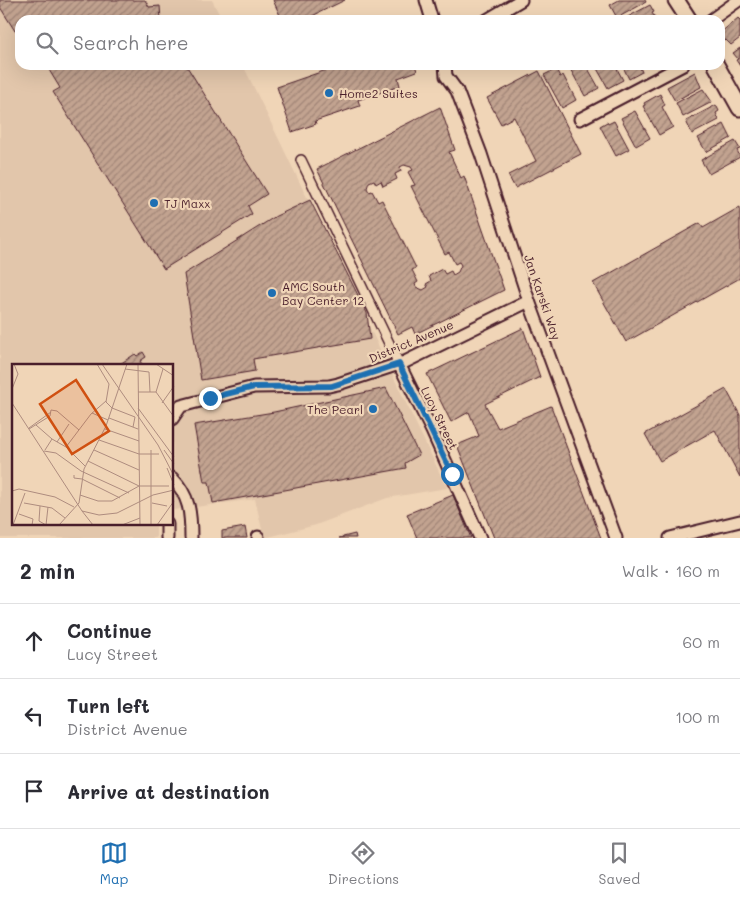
<!DOCTYPE html>
<meta charset="utf-8">
<style>
:root{--surface:#fff;--page:#f7f7f7;--text:#2b2b33;--muted:#7c7c81;--line:#e1e1e2;--accent:#1f6fb2}
body{margin:0;font-family:Mali,sans-serif;background:var(--page);color:var(--text)}
.stop{position:absolute;width:15px;height:15px;margin:-11px;border:4px solid #1f6fb2;border-radius:50%;background:#fff}
.stop.end{background:#1f6fb2;border-color:#fff;box-shadow:0 1px 5px #0008}
.list{margin:0;padding:0;list-style:none}
h2{display:flex;justify-content:space-between;align-items:center;height:65px;margin:0;padding:0 20px;font-size:21px}
h2 small{font-size:16px;font-weight:400;color:var(--muted)}
.list li{display:grid;grid-template-columns:32px 1fr auto;gap:15px;align-items:center;box-sizing:border-box;height:75px;padding:0 20px;border-top:1px solid var(--line)}
.list b{display:block;font-size:19px;white-space:nowrap}
.list p{margin:0;font-size:16px;white-space:nowrap;color:var(--muted)}
.list em{font-size:16px;font-style:normal;color:var(--muted)}
.icon{flex:none;width:28px;height:28px;fill:none;stroke:currentColor;stroke-width:2;stroke-linecap:round;stroke-linejoin:round}
.map{position:relative;flex:none;width:740px;height:538px;overflow:hidden}
.search{position:absolute;background:var(--surface);box-shadow:0 5px 20px #0002;left:15px;right:15px;top:15px;height:55px;display:flex;align-items:center;gap:12px;box-sizing:border-box;padding:0 18px;border-radius:15px;color:var(--muted);font-size:19px}
.sheet{height:290px;background:var(--surface)}
nav{display:flex;justify-content:space-around;align-items:center;box-sizing:border-box;height:70px;border-top:1px solid var(--line);background:var(--surface);font-size:14px;color:var(--muted)}
nav a{display:grid;justify-items:center;gap:2px}
nav .on{color:var(--accent)}
.map>svg:first-child{display:block}
</style>
<div class="map">
<svg width="740" height="538" viewBox="0 0 740 538">
<defs>
<pattern id="building-hatch" width="6" height="6" patternUnits="userSpaceOnUse" patternTransform="scale(1.25)"><rect width="6" height="6" fill="#c2a390"/><path d="M-1 1l2-2M0 6l6-6M5 7l2-2" fill="none" stroke="#a08476"/></pattern>
</defs>
<rect width="100%" height="100%" fill="#f0d5b7"/>
<filter id="ink" filterUnits="userSpaceOnUse"><feTurbulence type="fractalNoise" baseFrequency=".02" numOctaves="2"/><feDisplacementMap in="SourceGraphic" scale="10" xChannelSelector="R" yChannelSelector="G"/><feConvolveMatrix kernelMatrix="1 2 1 2 8 2 1 2 1" color-interpolation-filters="sRGB"/></filter>
<g filter="url(#ink)">
<path fill="#e2c6ab" d="M0 0H212L222 20H20V65H243L447 488 387 498 316 525 264 538 255 499 173 510 172 366H14V524H156V538H0Z"/>
<g fill="url(#building-hatch)" stroke="#4a1f2b" fill-rule="evenodd">
<path d="M0 0H145L149 7 160 6 161 20H20V28L15 31 0 7Z"/>
<path d="M273 0H345L304 20H282Z"/>
<path d="M619 0H645L646 2 617 18 610 5Z"/>
<path d="M650 5 654 12 652 13 656 19 654 20H622Z"/>
<path d="M738 18 740 20V38L731 45 726 40 725 41 720 33Z"/>
<path d="M740 48V66L736 60 738 59 733 53Z"/>
<path d="M46 65H186L267 194 248 206 252 214 164 269 53 92 60 88Z"/>
<path d="M341 65H415L417 71 398 78 400 86 358 100 360 106 315 121 316 124 292 132 277 87Z"/>
<path d="M568 65H586L599 88 585 96Z"/>
<path d="M595 65H615L623 80 608 88Z"/>
<path d="M622 65H639L642 72 629 79Z"/>
<path d="M556 69 560 77 563 75 576 100 562 108 544 75Z"/>
<path d="M539 71 581 154 515 188 508 175 536 161 514 117 501 124 487 98Z"/>
<path d="M695 72 701 87 675 101 667 87Z"/>
<path d="M703 89 712 102 683 117 676 103Z"/>
<path d="M660 94 665 105 662 107 673 127 659 135 643 106 645 105 644 103Z"/>
<path d="M716 105 719 111 716 113 719 120 692 134 686 121Z"/>
<path d="M440 107 455 150 449 152 461 178 464 176 504 290 415 334 412 327 398 334 317 169ZM404 165 411 167 413 170 408 172 415 185 411 186 445 254 449 252 455 264 459 262 461 265 458 272 453 275 451 271 445 274 442 269 429 276 431 281 426 284 428 287 423 290 416 287 415 284 418 282 412 270 416 268 382 200 378 202 372 191 369 192 367 188 369 182 374 180 376 184 381 181 383 186 397 179 395 174 401 171 400 167Z"/>
<path d="M635 111 650 138 636 146 621 118Z"/>
<path d="M614 121 629 149 616 156 600 126 607 122 608 124Z"/>
<path d="M724 124 731 138 706 152 698 138Z"/>
<path d="M735 141 740 149 737 150 740 157 709 174 701 160Z"/>
<path d="M310 200 367 313 370 339 253 359 255 371 201 380 184 274 276 216Z"/>
<path d="M740 207V278L626 342 593 283 700 223 703 228Z"/>
<path d="M523 328 540 377 485 404 498 428 551 406 601 538H494L457 445 479 436 469 412 451 422 427 374Z"/>
<path d="M143 352 146 357 140 361 143 366H117L135 354 137 356Z"/>
<path d="M386 388 419 455 405 463 406 468 213 503 209 482H204L194 425 274 412Z"/>
<path d="M726 389 740 415V477L715 430 660 461 645 434Z"/>
<path d="M453 495 471 538H417L407 514Z"/>
<path d="M245 527 247 538H222V531Z"/>
<path d="M355 534 356 538H339Z"/>
</g>
<g fill="none" stroke-linecap="round" stroke-linejoin="round">
<defs>
<path id="pedestrian" d="M301 160 399 364"/>
<g id="minor">
<path d="M426 0 432 20"/>
<path d="M487 20 521 0"/>
<path d="M711 20 739 0"/>
<path d="M445 65 446 76 457 91 481 154 529 301 616 538"/>
<path d="M580 119 683 65"/>
<path d="M399 364 432 431 480 538"/>
<path d="M172 419 181 406 254 387 329 386 338 384 405 362 529 301"/>
<path d="M172 478C190 496 191 514 191 538"/>
<path d="M167 524V538"/>
<path d="M258 537V538"/>
<path d="M670 538 740 521"/>
</g>
<g id="secondary">
<path d="M676 0 689 20"/>
<path d="M716 65 740 108"/>
</g>
</defs>
<use href="#pedestrian" stroke="#4a1f2b" stroke-width="12"/>
<use href="#minor" stroke="#4a1f2b" stroke-width="15"/>
<use href="#secondary" stroke="#4a1f2b" stroke-width="19"/>
<use href="#pedestrian" stroke="#f0d5b7" stroke-width="9"/>
<use href="#minor" stroke="#f0d5b7" stroke-width="11"/>
<use href="#secondary" stroke="#f0d5b7" stroke-width="15"/>
</g>
</g>
<g fill="none" stroke-linecap="round" stroke-linejoin="round" filter="url(#ink)">
<path stroke="#1f6fb2" stroke-width="6" d="M210 398 254 387 332 386 399 364 452 474"/>
</g>
<g fill="#1f6fb2" stroke="#f0d5b7" stroke-width="2">
<circle cx="329" cy="93" r="5"/>
<circle cx="154" cy="203" r="5"/>
<circle cx="272" cy="293" r="5"/>
<circle cx="373" cy="409" r="5"/>
</g>
<g text-anchor="middle" dominant-baseline="central" stroke-width="4.5" stroke-linejoin="round" paint-order="stroke">
<g font-size="12" fill="#4a1f2b" stroke="#f0d5b7" text-anchor="start">
<text x="339" y="93">Home2 Suites</text>
<text x="164" y="203">TJ Maxx</text>
<text x="282" y="286">AMC South<tspan x="282" dy="14">Bay Center 12</tspan></text>
<text x="363" y="409" text-anchor="end">The Pearl</text>
</g>
<g font-size="12" fill="#4a1f2b" stroke="#f0d5b7">
<text transform="translate(543 297) rotate(71)">Jan Karski Way</text>
<text transform="translate(411 341) rotate(-23)">District Avenue</text>
<text transform="translate(440 418) rotate(64)">Lucy Street</text>
</g>
</g>
<g transform="translate(12 364)">
<rect width="161" height="161" fill="#f0d5b7"/>
<path fill="none" stroke="#ae8c7f" stroke-width="1" d="M85 0 97 20 94 38 100 44M90 0 146 81 162 112M126 0 128 161M144 0 162 12M113 5 137 8 138 28M151 5 144 28 162 53M0 25 6 10 2 0M126 28H144M0 39 70 147 87 151 105 149 141 131 162 126M150 39 162 22M100 44 123 53 121 63M126 44 162 93M39 46 45 47 67 66M80 49 96 56M97 54 126 65M24 61 40 75M17 64 39 48M17 65 38 52 39 46M93 65 127 77M87 76 127 90M45 78 57 60M54 83 79 50 94 37M33 86 40 75 54 83 73 102M82 86 127 106M152 86 162 100M32 87 44 89 69 107 117 129M127 90H147M76 97 127 122H157M155 104 162 121M62 111V114L70 115 108 134M0 127 7 125 43 133 62 143M68 131 86 137H100L127 122M12 139 40 144 53 154M140 139 155 142M28 142 27 157 34 161M70 147 81 161M7 150 21 155 20 161M1 161 13 129M34 161 36 143M47 161 67 139 72 105 94 62 115 0M110 161 128 154M139 161V86M145 161 162 137"/>
<path fill="#d05011" fill-opacity="0.15" stroke="#d05011" stroke-width="2.5" d="M64 16 97 67 60 90 28 40Z"/>
<rect width="161" height="161" fill="none" stroke="#4a1f2b" stroke-width="2.5"/>
</g>
</svg>
<div class="stop" style="left:452px;top:474px"></div>
<div class="stop end" style="left:210px;top:398px"></div>
<div class="search"><svg class="icon" aria-label="search" viewBox="0 0 24 24"><circle cx="10" cy="10" r="6"/><path d="M15 15l6 6"/></svg>Search here</div>
</div>
<section class="sheet">
<h2>2 min<small>Walk · 160 m</small></h2>
<ul class="list">
<li><svg class="icon" aria-label="ahead" viewBox="0 0 24 24"><path d="M12 20V5M6 11l6-6 6 6"/></svg><div><b>Continue</b><p>Lucy Street</p></div><em>60 m</em></li>
<li><svg class="icon" aria-label="left" viewBox="0 0 24 24"><path d="M17 20v-9H6M10 6l-5 5 5 5"/></svg><div><b>Turn left</b><p>District Avenue</p></div><em>100 m</em></li>
<li><svg class="icon" aria-label="arrive" viewBox="0 0 24 24"><path d="M6 21V4h12l-3 4 3 4H6"/></svg><div><b>Arrive at destination</b></div></li>
</ul>
</section>
<nav>
<a class="on"><svg class="icon" aria-label="map" viewBox="0 0 24 24"><path d="M3 6l6-2 6 2 6-2v14l-6 2-6-2-6 2zM9 4v14M15 6v14"/></svg>Map</a>
<a><svg class="icon" aria-label="directions" viewBox="0 0 24 24"><path d="M12 3l9 9-9 9-9-9zM9 14v-3h6M13 9l2 2-2 2"/></svg>Directions</a>
<a><svg class="icon" aria-label="saved" viewBox="0 0 24 24"><path d="M7 4h10v16l-5-4-5 4z"/></svg>Saved</a>
</nav>
